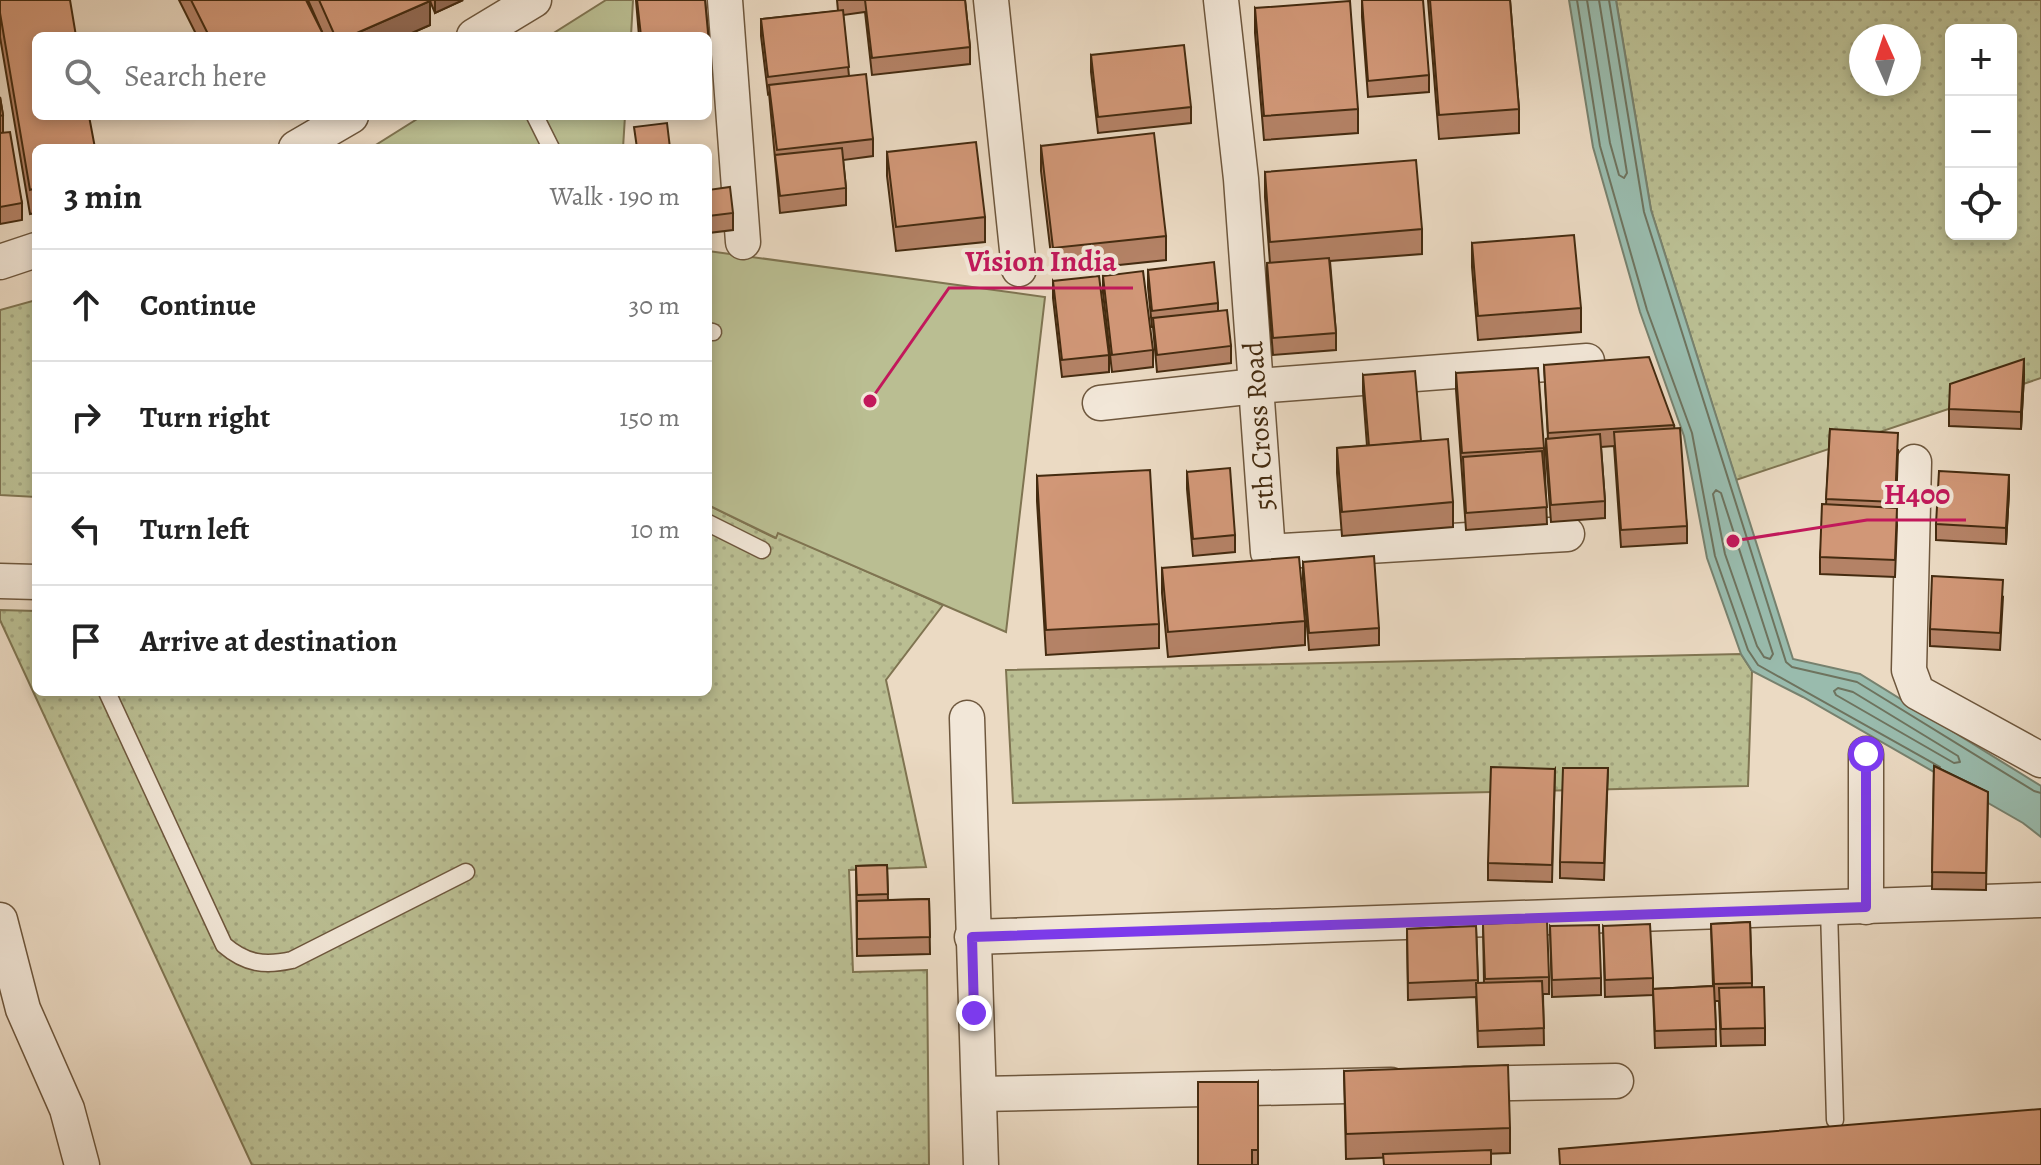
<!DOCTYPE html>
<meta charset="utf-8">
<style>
:root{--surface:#fff;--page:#f6f6f6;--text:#222;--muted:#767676;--line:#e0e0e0}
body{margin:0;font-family:Alegreya,serif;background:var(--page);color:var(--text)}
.controls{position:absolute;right:24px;top:24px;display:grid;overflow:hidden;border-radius:12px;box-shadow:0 4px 12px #0003}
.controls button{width:72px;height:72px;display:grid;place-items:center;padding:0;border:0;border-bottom:2px solid var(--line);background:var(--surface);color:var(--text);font:40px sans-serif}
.compass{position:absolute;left:1849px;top:24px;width:72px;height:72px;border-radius:50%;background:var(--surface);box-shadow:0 4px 12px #0003;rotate:357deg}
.stop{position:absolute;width:24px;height:24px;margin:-18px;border:6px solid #7c3aed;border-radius:50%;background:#fff}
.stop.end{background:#7c3aed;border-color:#fff;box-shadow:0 2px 8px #0008}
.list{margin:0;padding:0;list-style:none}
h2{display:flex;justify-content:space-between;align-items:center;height:104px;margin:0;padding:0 32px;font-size:34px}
h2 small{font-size:26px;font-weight:400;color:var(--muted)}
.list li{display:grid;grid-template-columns:52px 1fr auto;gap:24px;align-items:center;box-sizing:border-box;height:112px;padding:0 32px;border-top:2px solid var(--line)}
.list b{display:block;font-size:30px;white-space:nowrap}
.list em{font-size:26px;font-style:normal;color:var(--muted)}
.icon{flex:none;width:44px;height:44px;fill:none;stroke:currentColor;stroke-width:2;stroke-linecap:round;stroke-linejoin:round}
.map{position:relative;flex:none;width:2041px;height:1165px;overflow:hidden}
.search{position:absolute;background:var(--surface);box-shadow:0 4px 12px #0003;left:32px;top:32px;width:680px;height:88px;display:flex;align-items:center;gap:20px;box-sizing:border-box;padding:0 28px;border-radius:12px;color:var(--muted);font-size:30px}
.panel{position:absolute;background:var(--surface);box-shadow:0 4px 12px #0003;left:32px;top:144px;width:680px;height:552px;border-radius:12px}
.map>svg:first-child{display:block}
</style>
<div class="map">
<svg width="2041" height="1165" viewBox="0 0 2041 1165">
<defs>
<pattern id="grass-dots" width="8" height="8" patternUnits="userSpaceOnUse" patternTransform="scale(2)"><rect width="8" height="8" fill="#babe92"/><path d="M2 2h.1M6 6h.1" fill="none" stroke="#a1a37d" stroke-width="1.8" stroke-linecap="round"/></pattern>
</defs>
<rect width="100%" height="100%" fill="#ebdac3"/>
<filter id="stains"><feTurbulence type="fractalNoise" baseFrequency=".0025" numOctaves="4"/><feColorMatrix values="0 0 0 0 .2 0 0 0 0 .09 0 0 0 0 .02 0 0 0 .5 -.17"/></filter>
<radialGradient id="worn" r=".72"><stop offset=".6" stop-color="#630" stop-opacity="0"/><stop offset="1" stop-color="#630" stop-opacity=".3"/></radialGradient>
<g fill="url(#grass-dots)" stroke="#7f7451" stroke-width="2" fill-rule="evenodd">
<path d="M1616 0H2041V378L1736 480 1651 210ZM1951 30H2011V234H1951ZM1861 36H1909V84H1861Z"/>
<path d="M36 300V497L0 495V310Z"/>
<path d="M708 505 775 538 778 532 943 605 886 680 926 867 849 870 853 972 927 970 929 1165H252L0 620V610L36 611V692H708Z"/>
<path d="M1741 654 1752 671 1748 786 1013 803 1006 670Z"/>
</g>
<g fill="#babe92" stroke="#7f7451" stroke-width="2">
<path d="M606 0H633L631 36H549Z"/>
<path d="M422 116H625L623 148H371Z"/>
<path d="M708 251 1045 297 1006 632 778 533 776 538 708 505Z"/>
</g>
<path fill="#99bbad" stroke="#77816e" stroke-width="2" d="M1569 0H1616L1651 210 1793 659 1860 674 2041 786V837L2023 823 1803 697 1752 671 1741 654 1707 558 1684 436 1640 312 1593 147Z"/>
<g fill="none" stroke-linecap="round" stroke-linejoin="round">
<g stroke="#6e735e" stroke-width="2">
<path d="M1577 0 1600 146 1647 310 1692 433 1715 556 1748 650 1758 665 1940 767"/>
<path d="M1587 0 1610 143 1619 175 1624 178 1627 173 1599 0"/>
<path d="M1609 0 1644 212 1786 662 1792 667 1857 682 2034 791 2041 793"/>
<path d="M1716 490 1721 493 1773 654 1770 659 1764 657 1757 646 1725 554 1713 494Z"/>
<path d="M1838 688 1853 692 1958 756 1960 762 1954 763 1836 695 1834 691Z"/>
</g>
<defs>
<g id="service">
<path d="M535 116 551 148"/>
<path d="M708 331 713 332"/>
<path d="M708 523 762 550"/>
<path d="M107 692 224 945C246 964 265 966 292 960L466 872"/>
<path d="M1829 909 1835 1120"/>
</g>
<g id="minor">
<path d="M725 0 743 242"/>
<path d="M991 0 1019 269"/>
<path d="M1221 0 1241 179 1268 552 1567 534"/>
<path d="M474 36 534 0"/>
<path d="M296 148 351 116"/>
<path d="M0 262 36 250"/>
<path d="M1100 403 1256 386 1587 361"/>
<path d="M1914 462 1909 670 1917 692 2041 760"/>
<path d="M0 581 36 582"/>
<path d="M967 718 981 1165"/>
<path d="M1866 754V907"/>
<path d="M0 920 23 1009 67 1109 82 1165"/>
<path d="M972 937 2041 900"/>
<path d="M1464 1084 1616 1081"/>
<path d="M979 1094 1391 1085"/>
</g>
</defs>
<use href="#service" stroke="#6e573d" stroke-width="19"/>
<use href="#minor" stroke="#6e573d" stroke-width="37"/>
<use href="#service" stroke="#f2e7d8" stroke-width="16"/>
<use href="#minor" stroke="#f2e7d8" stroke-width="34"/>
</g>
<g fill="#b48266" stroke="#442b10" stroke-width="2">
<path d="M0 0 36 148V213L30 214 0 37Z"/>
<path d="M179 0H306L323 34 308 0H463L435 13 430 1V25L405 36H197Z"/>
<path d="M636 0H705L711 65V82H708V36H639Z"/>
<path d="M837 0H965L970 47V64L872 75 865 12 843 15 849 76 873 139V156L843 160 846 188V205L780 213 769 93 768 94 761 36V19L838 11Z"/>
<path d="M1362 0 1429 75V92L1368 97 1362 17Z"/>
<path d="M1428 0H1510L1519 109V133L1439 139Z"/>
<path d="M1255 8 1358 109V133L1264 140 1255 33Z"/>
<path d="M1091 55 1191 107V123L1098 133 1091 72Z"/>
<path d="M0 97 3 115V133L22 203V220L0 224Z"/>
<path d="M1041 146 1166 236V260L1053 272 1041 171Z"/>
<path d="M887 152 985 217V242L896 251 887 176Z"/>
<path d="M1265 172 1422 229V254L1330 261 1336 333V350L1273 355 1267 280V263H1270L1265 197Z"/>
<path d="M708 190 733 213V230L708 233Z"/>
<path d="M1472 243 1581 308V332L1478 340 1472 267Z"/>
<path d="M1148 270 1218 303V311L1231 346V363L1157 372 1153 327H1152L1148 287Z"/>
<path d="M1103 276 1153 350V367L1112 372 1103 293Z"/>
<path d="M1053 281 1109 355V372L1062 377 1053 298Z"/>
<path d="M1544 365 1674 425 1687 526V543L1621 547 1614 446 1601 447 1605 501V518L1551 522 1546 455V439L1548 438Z"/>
<path d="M1456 373 1544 448 1547 524 1466 530 1456 390Z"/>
<path d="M1363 375 1421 441 1453 502V527L1342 536 1337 473V448L1367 446 1363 392Z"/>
<path d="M2024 376 2021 429 1949 426V409Z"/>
<path d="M1830 429 1898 450 1896 508 1897 525 1895 577 1820 574V557L1826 505Z"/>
<path d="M1187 472 1235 535V552L1193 556 1187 489Z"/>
<path d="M1037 476 1159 624V648L1046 655 1037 501Z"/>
<path d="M2009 492 2006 544 1936 540V524Z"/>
<path d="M1303 562 1379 628V645L1309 650 1303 579Z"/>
<path d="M1162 568 1305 621V645L1168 657 1162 593Z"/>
<path d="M2003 597 2000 650 1930 646V629Z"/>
<path d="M1934 766 1988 792 1986 890 1932 889Z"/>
<path d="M1608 768 1604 880 1560 878V862Z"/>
<path d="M1555 769 1552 882 1488 880V863Z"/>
<path d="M887 865 888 900 929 899 930 954 857 956 856 866Z"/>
<path d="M1750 922 1752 987 1765 1028V1045L1721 1046 1719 1001H1715L1716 1046 1655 1048 1653 989 1713 986 1711 924Z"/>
<path d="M1483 924 1549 977V994H1543L1544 1045 1478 1047 1476 997 1408 1000 1407 929 1476 926 1478 983H1484Z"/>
<path d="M1550 926 1601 978V995L1552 997Z"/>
<path d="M1603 926 1653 978V995L1605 997Z"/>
<path d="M1344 1071 1510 1128V1153L1346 1159Z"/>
<path d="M1258 1082V1165H1198Z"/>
</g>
<g fill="#926a53" stroke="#442b10" stroke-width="2">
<path d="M435 0H463L435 13Z"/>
<path d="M430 1V25L405 36H350Z"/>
<path d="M2024 359V376L2021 429V412Z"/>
<path d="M2009 475V492L2006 544V528Z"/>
</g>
<g fill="#d19777" stroke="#442b10" stroke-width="2">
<path d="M0 0H70L76 36H36V116H89L95 148H36V188L30 190 0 13Z"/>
<path d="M191 0H306L324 36H209Z"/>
<path d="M319 0H429L430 1 350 36H335Z"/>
<path d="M637 0H705L711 65H708V36H641Z"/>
<path d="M865 0H965L970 47 872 58Z"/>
<path d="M1362 0H1423L1429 75 1368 81Z"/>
<path d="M1430 0H1510L1519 109 1439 115Z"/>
<path d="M1350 1 1358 109 1264 116 1255 8Z"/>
<path d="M843 10 849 67 768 77 761 19Z"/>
<path d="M1184 45 1191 107 1098 117 1091 55Z"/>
<path d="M866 74 873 139 777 150 769 85Z"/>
<path d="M0 97 3 115 0 116Z"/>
<path d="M667 123 670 148H637L634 127Z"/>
<path d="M10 132 22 203 0 207V133Z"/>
<path d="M1154 133 1166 236 1053 248 1041 146Z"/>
<path d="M976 142 985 217 896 227 887 152Z"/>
<path d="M842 148 846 188 780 196 775 155Z"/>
<path d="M1416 160 1422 229 1270 242 1265 172Z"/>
<path d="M730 187 733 213 708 216V190Z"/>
<path d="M1574 235 1581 308 1478 316 1472 243Z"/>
<path d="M1329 258 1336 333 1273 338 1267 263Z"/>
<path d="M1214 262 1218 303 1152 311 1148 270Z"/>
<path d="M1143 271 1153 350 1112 355 1103 276Z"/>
<path d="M1099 276 1109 355 1062 360 1053 281Z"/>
<path d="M1227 310 1231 346 1157 355 1153 318Z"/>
<path d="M1649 357 1674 425 1548 433 1544 365Z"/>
<path d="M2024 359 2021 412 1949 409 1950 384Z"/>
<path d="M1538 368 1544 448 1462 453 1456 373Z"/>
<path d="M1415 371 1421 441 1369 446 1363 375Z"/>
<path d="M1680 428 1687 526 1621 530 1614 432Z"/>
<path d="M1830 429 1898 433 1895 502 1826 499Z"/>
<path d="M1600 434 1605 501 1551 505 1546 439Z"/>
<path d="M1448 439 1453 502 1342 512 1337 448Z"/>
<path d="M1542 451 1547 507 1466 513 1463 457Z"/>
<path d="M1230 468 1235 535 1193 539 1187 472Z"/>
<path d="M1150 470 1159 624 1046 630 1037 476Z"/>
<path d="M1939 471 2009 475 2006 528 1936 524Z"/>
<path d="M1822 504 1897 508 1895 560 1820 557Z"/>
<path d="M1374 556 1379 628 1309 633 1303 562Z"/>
<path d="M1299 557 1305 621 1168 632 1162 568Z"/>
<path d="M1932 576 2003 580 2000 633 1930 629Z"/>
<path d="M1934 766 1988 792 1986 873 1932 872Z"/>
<path d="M1491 767 1555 769 1552 865 1488 863Z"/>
<path d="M1563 768H1608L1604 863 1560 862Z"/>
<path d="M887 865 888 894 857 895 856 866Z"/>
<path d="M929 899 930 937 857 939V901Z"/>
<path d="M1547 921 1549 977 1485 979 1483 924Z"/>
<path d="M1750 922 1752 983 1714 984 1711 924Z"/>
<path d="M1650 924 1653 978 1605 980 1603 926Z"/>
<path d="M1599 925 1601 978 1552 980 1550 926Z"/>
<path d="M1476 926 1478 980 1408 983 1407 929Z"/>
<path d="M1542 981 1544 1028 1478 1031 1476 983Z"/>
<path d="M1714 986 1716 1029 1655 1031 1653 989Z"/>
<path d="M1764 987 1765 1028 1721 1029 1719 988Z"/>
<path d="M1508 1065 1510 1128 1346 1134 1344 1071Z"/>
<path d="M1198 1082H1258V1150H1252V1165H1198Z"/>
<path d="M2041 1109V1165H1560L1559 1149Z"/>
<path d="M1491 1150V1165H1384L1383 1154Z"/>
</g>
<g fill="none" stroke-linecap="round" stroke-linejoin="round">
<path stroke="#7c3aed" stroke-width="10" d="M974 1013 972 937 1866 907V754"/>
</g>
<g text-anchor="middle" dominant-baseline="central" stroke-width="8" stroke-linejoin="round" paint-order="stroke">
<g font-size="28" fill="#442b10" stroke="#f2e7d8">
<text transform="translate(1259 426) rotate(-94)">5th Cross Road</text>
</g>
</g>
<path fill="none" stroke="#c2185b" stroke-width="3" d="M870 401L949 288H1133M1733 541L1867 520H1966"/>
<g fill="#c2185b" stroke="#f2e7d8" stroke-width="3">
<circle cx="870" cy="401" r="8"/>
<circle cx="1733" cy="541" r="8"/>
</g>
<g font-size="30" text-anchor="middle" font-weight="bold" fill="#c2185b" stroke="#f2e7d8" stroke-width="8" stroke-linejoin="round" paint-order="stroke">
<text x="1041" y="271">Vision India</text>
<text x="1917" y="504">H400</text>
</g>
<rect width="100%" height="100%" filter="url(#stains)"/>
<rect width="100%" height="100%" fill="url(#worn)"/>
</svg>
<div class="controls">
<button>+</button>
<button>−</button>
<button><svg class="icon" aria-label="locate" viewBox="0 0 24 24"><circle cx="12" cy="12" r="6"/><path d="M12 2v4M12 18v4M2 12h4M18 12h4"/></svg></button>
</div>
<svg class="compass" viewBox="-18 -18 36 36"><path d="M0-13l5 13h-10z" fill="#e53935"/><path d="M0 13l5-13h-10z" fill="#767676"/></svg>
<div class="stop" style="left:1866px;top:754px"></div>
<div class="stop end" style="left:974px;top:1013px"></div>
<div class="search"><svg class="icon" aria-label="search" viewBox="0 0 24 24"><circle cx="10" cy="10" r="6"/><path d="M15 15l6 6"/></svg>Search here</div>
<section class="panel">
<h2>3 min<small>Walk · 190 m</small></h2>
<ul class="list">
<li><svg class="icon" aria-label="ahead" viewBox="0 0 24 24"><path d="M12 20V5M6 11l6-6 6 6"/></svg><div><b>Continue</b></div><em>30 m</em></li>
<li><svg class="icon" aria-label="right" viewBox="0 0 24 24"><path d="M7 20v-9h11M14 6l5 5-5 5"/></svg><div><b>Turn right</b></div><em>150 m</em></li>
<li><svg class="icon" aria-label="left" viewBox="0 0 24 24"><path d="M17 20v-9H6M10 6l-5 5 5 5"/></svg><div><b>Turn left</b></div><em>10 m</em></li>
<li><svg class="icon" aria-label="arrive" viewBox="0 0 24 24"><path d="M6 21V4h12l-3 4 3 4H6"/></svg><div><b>Arrive at destination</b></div></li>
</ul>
</section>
</div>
